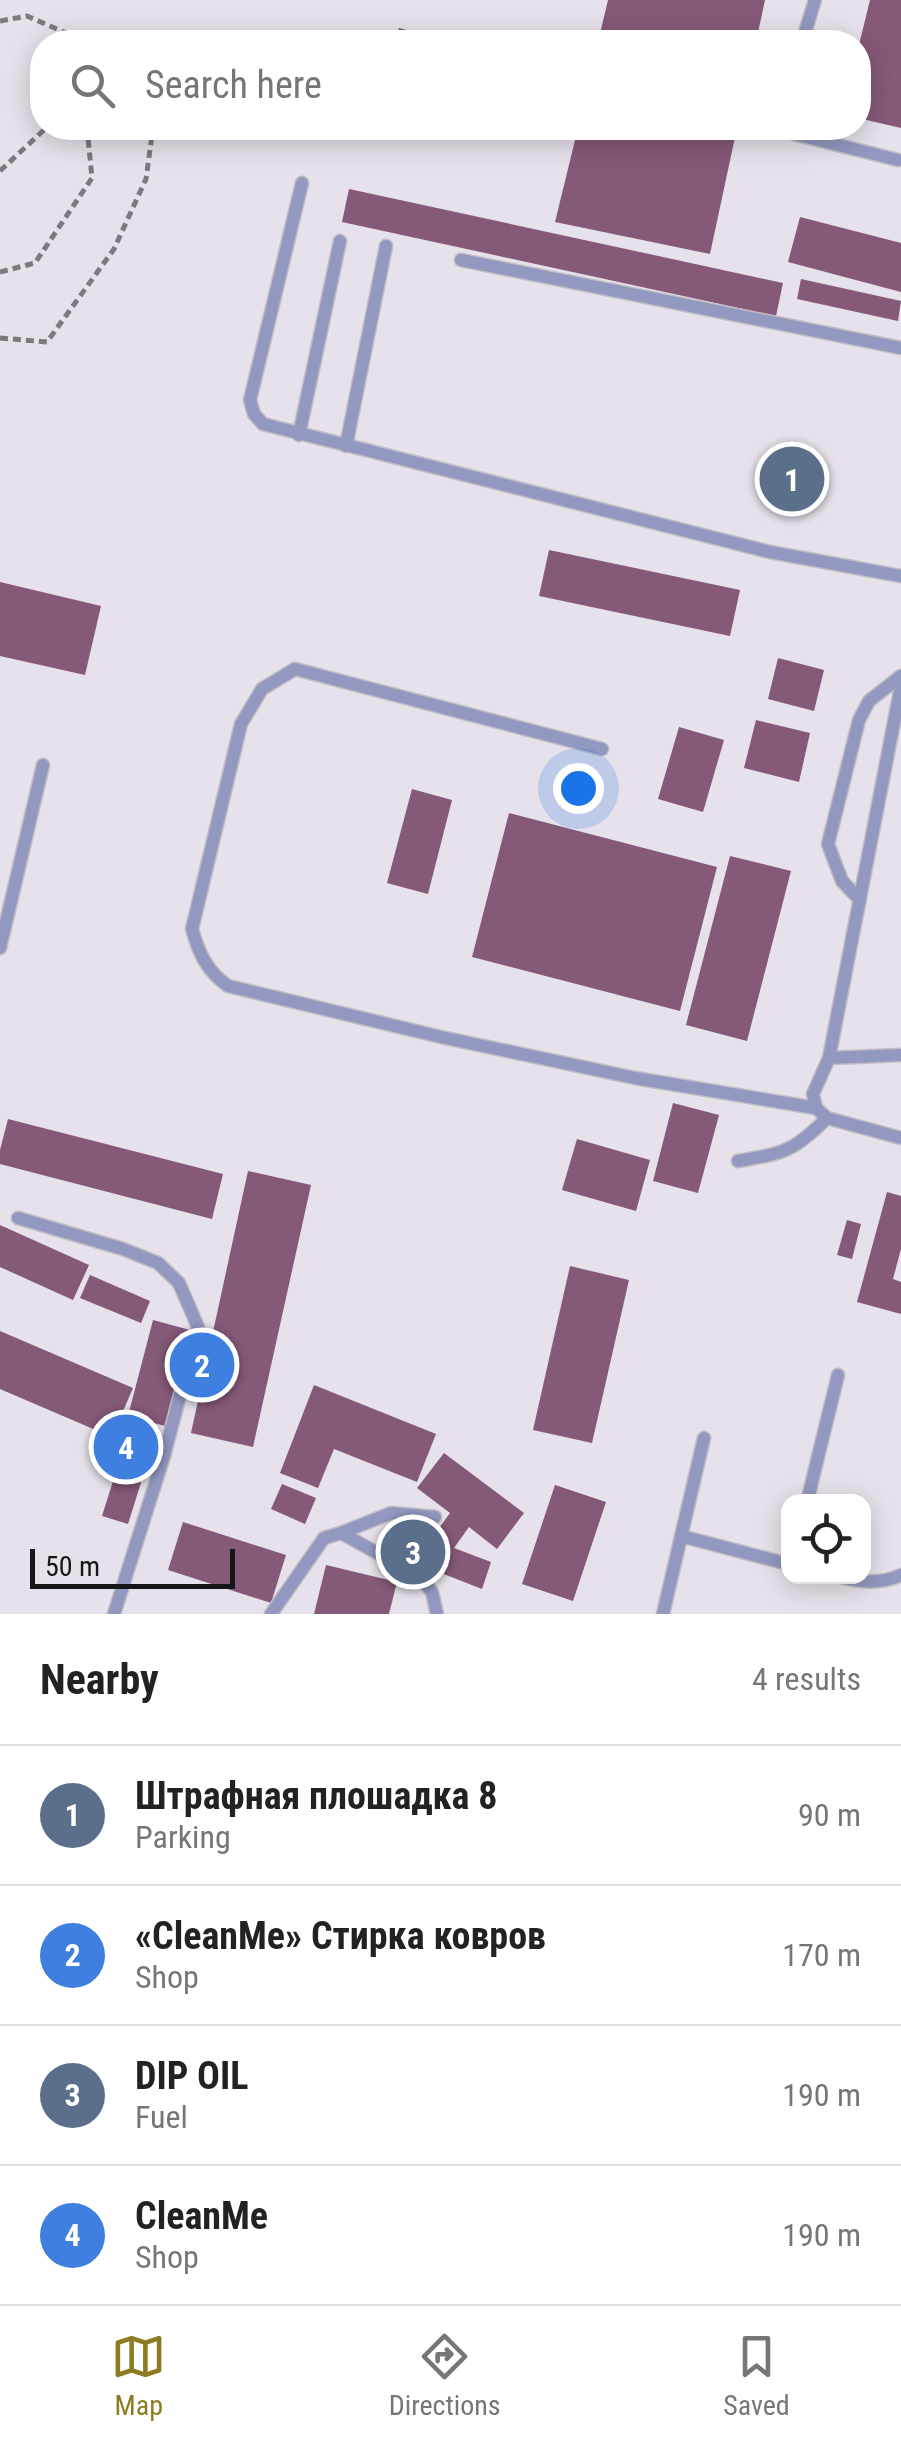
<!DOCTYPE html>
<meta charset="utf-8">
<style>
:root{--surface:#fff;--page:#f2f2f2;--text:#222;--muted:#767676;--line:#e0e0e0;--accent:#8c7b20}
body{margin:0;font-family:"Roboto Condensed",sans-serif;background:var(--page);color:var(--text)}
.controls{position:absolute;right:30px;bottom:30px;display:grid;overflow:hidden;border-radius:20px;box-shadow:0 5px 25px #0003}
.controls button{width:90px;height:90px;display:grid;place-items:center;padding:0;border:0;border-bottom:2px solid var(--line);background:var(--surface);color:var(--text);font:50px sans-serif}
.scale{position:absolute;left:30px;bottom:25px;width:205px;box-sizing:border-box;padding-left:10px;border:5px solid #161518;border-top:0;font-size:28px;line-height:35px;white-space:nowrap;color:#161518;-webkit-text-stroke:8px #e6e1ea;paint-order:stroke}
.you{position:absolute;left:578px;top:788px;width:35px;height:35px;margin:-25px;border:8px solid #fff;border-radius:50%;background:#1a73e8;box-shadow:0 0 0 15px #1a73e833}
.badge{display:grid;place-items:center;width:65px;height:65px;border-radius:50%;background:var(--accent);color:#fff;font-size:32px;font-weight:700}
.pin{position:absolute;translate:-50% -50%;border:5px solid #fff;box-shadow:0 2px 10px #0006}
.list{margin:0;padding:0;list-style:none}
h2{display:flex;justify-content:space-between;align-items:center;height:130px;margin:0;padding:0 40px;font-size:42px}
h2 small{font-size:32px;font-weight:400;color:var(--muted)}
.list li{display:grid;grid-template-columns:65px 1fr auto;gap:30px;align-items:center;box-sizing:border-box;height:140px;padding:0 40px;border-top:2px solid var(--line)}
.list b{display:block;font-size:38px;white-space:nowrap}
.list p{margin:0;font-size:32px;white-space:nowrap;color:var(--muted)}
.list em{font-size:32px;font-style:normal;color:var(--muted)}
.icon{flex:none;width:55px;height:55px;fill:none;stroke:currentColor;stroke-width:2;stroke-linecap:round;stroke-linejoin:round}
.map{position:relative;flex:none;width:901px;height:1614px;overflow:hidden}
.search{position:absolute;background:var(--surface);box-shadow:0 5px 25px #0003;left:30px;right:30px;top:30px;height:110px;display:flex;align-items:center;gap:25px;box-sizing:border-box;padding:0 35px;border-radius:40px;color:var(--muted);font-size:38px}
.sheet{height:690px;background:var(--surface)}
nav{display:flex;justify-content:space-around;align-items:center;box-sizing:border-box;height:140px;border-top:2px solid var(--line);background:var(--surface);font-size:28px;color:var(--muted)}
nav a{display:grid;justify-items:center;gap:5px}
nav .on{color:var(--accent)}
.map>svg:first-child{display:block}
</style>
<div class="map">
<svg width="901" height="1614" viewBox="0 0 901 1614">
<rect width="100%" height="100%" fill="#e6e1ea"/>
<g fill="#855978">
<path d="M608 0H765L756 42H598Z"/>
<path d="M870 0H901V128L858 118V49Z"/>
<path d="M399 28 450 41V42H395Z"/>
<path d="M578 128H737L710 254 555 222Z"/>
<path d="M349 189 783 283 776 316 342 222Z"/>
<path d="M800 217 901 243V292L788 262Z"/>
<path d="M801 279 901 301 898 321 797 299Z"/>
<path d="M549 550 740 590 730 636 539 596Z"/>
<path d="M0 582 101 606 85 675 0 656Z"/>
<path d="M778 658 824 670 814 711 768 699Z"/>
<path d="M756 720 810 733 799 782 744 768Z"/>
<path d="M679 727 724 740 703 812 658 799Z"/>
<path d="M412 789 452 800 428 894 387 883Z"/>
<path d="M509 813 717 867 680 1011 472 957Z"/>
<path d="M730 856 791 871 747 1041 686 1025Z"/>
<path d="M673 1103 719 1115 698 1193 653 1181Z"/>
<path d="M8 1119 223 1174 212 1219 0 1164V1150Z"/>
<path d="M577 1139 650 1160 636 1211 562 1190Z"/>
<path d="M248 1171 311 1185 253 1447 191 1433Z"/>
<path d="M887 1192 901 1196V1249L893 1279 901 1282V1314L857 1302Z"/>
<path d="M847 1220 861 1224 852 1259 837 1255Z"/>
<path d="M0 1225 89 1265 73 1300 0 1267Z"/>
<path d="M570 1266 629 1280 592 1443 533 1430Z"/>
<path d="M90 1275 150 1301 141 1323 80 1298Z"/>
<path d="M153 1320 190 1330 165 1426 128 1416Z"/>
<path d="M0 1331 133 1388 112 1437 0 1389Z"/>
<path d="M314 1385 436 1434 417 1482 334 1449 318 1488 280 1473Z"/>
<path d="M130 1427 156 1435 128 1524 102 1516Z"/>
<path d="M444 1453 524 1513 497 1549 469 1527 454 1548 491 1562 482 1589 395 1555 404 1532 431 1539 450 1513 417 1488Z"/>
<path d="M282 1484 316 1498 305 1524 271 1509Z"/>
<path d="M555 1485 606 1502 573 1601 522 1584Z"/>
<path d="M183 1522 286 1555 271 1603 168 1570Z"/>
<path d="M326 1565 397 1582 389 1614H314Z"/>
</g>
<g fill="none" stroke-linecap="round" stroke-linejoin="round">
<defs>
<g id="lane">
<path d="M802 42 815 0"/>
<path d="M787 128 794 134 898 160"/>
<path d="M302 183 250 400 254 414 263 424 770 552 901 576"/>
<path d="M461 260 901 348"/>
<path d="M299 435 340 241"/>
<path d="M346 446 386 246"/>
<path d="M901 686 829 1058 813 1094 816 1108 827 1118 901 1138"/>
<path d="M602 749 295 669 262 689 241 724 192 929C199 954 207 971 228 986L441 1037 635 1078 816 1108"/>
<path d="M860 900 842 881 828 844 859 720 869 701 901 676"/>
<path d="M0 948 43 765"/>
<path d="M829 1058 901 1055"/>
<path d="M738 1161C784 1153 793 1152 827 1118"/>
<path d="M18 1218 123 1249 158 1263 179 1283 198 1327 164 1456 114 1614"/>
<path d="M807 1502 838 1375"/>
<path d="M341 1533 391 1513 435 1517"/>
<path d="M681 1536 788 1564"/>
<path d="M836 1576C859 1582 879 1585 901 1575"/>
<path d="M271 1614 324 1538 341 1533 419 1576 432 1592 437 1614"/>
<path d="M663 1614 704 1438"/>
</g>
</defs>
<use href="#lane" stroke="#c1bcc4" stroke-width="15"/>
<g stroke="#7c797f" stroke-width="5" stroke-dasharray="8 5" stroke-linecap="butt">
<path d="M0 21 27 16 87 42"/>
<path d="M0 171 46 128"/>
<path d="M0 272 35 263 92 178 87 128"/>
<path d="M0 338 47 342 114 249 146 179 153 128"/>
</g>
<use href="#lane" stroke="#9298c0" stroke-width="12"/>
</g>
</svg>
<div class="controls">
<button><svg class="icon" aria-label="locate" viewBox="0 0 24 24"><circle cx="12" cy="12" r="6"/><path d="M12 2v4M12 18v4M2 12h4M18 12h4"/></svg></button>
</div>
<div class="scale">50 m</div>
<div class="you"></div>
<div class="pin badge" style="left:792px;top:479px;background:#5c6f8a">1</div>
<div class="pin badge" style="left:202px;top:1365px;background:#3f7fe0">2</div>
<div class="pin badge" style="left:413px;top:1552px;background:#5c6f8a">3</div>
<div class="pin badge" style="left:126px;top:1447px;background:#3f7fe0">4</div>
<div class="search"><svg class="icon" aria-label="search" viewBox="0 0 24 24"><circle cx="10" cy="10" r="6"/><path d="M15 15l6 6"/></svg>Search here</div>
</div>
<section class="sheet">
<h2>Nearby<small>4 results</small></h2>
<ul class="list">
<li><span class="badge" style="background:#5c6f8a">1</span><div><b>Штрафная плошадка 8</b><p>Parking</p></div><em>90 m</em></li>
<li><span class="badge" style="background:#3f7fe0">2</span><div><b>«CleanMe» Стирка ковров</b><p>Shop</p></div><em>170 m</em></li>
<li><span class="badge" style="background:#5c6f8a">3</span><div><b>DIP OIL</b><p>Fuel</p></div><em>190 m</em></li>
<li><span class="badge" style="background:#3f7fe0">4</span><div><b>CleanMe</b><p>Shop</p></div><em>190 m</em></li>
</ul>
</section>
<nav>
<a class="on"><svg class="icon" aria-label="map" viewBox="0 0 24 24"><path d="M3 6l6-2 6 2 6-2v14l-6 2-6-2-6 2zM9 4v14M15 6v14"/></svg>Map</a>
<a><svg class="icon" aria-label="directions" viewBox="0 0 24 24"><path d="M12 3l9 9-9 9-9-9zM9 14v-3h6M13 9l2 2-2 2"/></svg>Directions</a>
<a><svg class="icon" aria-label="saved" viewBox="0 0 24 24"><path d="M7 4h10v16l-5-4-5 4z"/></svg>Saved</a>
</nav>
